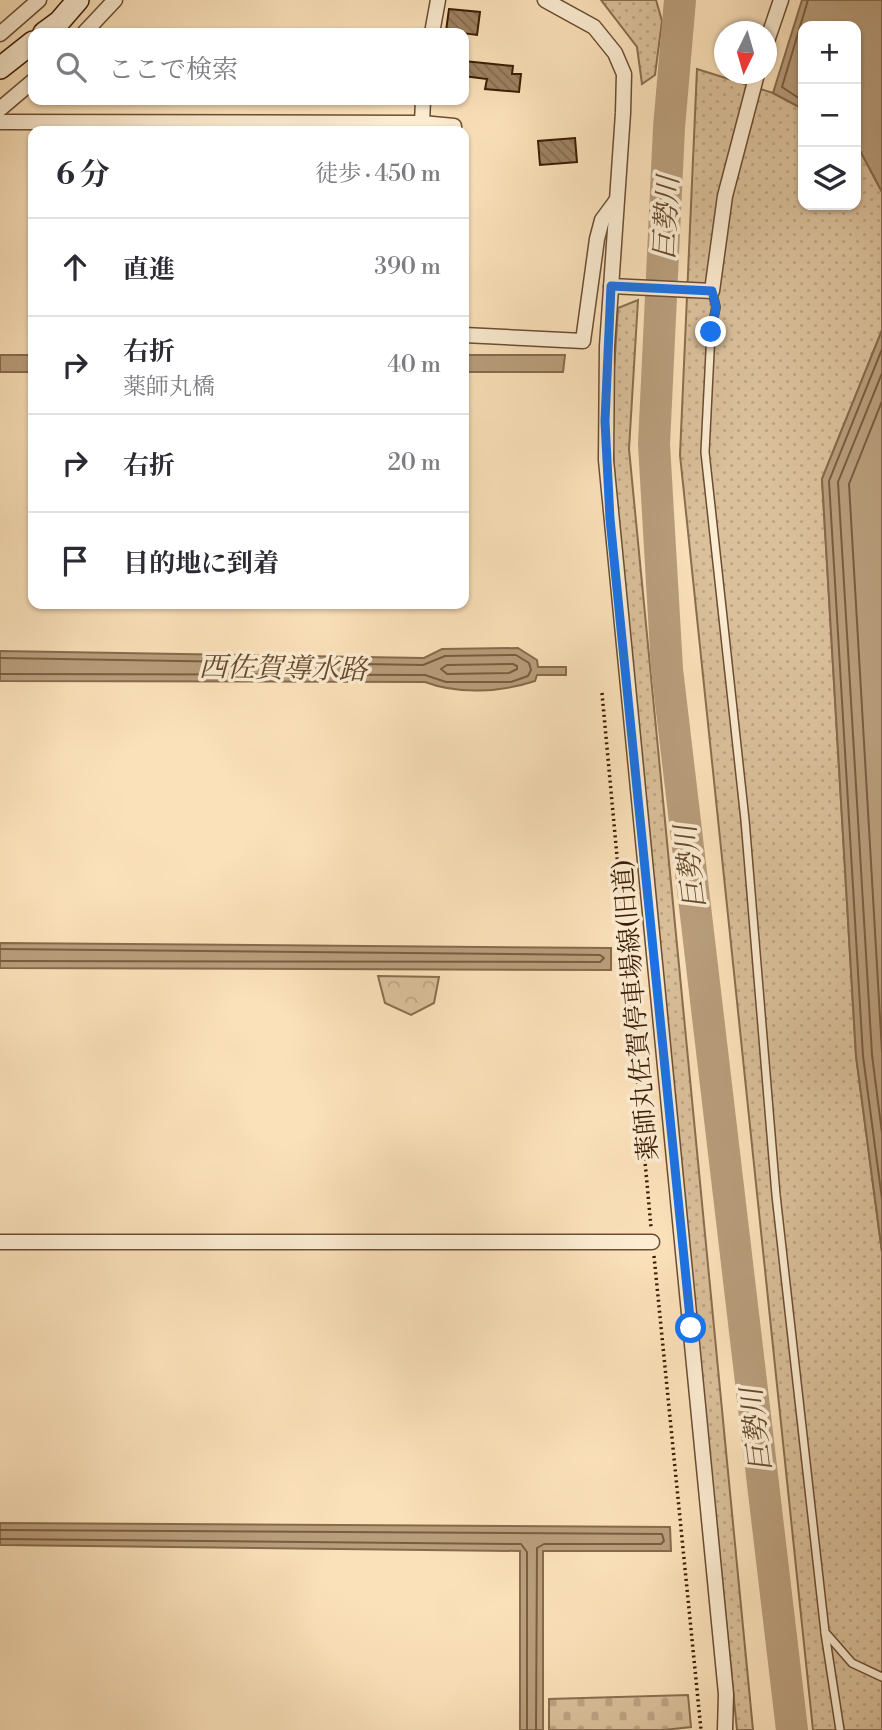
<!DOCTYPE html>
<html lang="ja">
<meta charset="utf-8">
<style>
:root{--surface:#fff;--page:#f2f2f3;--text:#2b2b33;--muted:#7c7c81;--line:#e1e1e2}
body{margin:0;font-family:"Libre Bodoni","Noto Serif JP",serif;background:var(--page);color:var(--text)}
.controls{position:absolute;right:21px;top:21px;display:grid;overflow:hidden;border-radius:14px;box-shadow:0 2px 5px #0004}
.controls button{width:63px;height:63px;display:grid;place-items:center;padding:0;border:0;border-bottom:2px solid var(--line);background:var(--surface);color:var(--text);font:35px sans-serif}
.compass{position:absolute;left:714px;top:21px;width:63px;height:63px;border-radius:50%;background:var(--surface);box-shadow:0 2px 5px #0004;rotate:185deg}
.stop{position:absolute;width:21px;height:21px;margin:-16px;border:5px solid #1a73e8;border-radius:50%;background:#fff}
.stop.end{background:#1a73e8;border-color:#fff;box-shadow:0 2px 7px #0008}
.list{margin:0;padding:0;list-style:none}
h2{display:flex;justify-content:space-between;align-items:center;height:91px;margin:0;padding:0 28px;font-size:30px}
h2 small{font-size:23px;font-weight:400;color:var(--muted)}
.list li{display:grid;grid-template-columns:46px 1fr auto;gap:21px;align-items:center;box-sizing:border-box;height:98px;padding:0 28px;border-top:2px solid var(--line)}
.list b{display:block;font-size:26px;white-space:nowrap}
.list p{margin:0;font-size:23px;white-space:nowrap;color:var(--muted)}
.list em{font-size:23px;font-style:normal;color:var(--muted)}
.icon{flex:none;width:38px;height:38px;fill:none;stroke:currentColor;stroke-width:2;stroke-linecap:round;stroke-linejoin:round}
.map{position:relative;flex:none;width:882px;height:1730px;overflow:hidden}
.search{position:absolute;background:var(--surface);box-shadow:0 2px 5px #0004;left:28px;top:28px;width:441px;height:77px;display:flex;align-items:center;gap:18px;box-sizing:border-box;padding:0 24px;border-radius:14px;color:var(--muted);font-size:26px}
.panel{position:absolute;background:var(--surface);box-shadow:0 2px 5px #0004;left:28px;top:126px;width:441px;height:483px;border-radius:14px}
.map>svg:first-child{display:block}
</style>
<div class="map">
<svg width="882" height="1730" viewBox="0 0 882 1730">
<defs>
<pattern id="grass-dots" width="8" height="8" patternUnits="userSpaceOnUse" patternTransform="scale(1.75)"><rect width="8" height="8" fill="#dac09b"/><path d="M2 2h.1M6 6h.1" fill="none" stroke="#bca484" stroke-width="1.8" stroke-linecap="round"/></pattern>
<pattern id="forest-crowns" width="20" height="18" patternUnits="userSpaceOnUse" patternTransform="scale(1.75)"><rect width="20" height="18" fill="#dac09b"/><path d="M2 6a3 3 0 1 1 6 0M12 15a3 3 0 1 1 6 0" fill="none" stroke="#bca484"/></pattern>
<pattern id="cemetery-stones" width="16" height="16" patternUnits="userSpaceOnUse" patternTransform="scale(1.75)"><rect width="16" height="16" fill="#dac09b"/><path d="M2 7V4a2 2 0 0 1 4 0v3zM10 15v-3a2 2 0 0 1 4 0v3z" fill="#bca484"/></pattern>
<pattern id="building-back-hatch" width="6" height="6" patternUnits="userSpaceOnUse" patternTransform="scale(1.75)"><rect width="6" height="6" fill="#9e8262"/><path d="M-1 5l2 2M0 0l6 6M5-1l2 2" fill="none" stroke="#826a4f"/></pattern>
</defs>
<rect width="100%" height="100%" fill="#fbe1ba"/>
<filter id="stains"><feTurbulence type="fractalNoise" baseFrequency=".00286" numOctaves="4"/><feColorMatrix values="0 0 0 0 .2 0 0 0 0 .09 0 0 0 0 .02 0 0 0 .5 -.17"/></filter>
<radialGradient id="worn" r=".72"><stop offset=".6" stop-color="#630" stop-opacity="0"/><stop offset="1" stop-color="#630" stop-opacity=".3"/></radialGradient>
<g fill="url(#grass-dots)" stroke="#8a6e4f" stroke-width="2">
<path d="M601 0H656L662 21 655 75 642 84 637 47Z"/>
<path d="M697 69 773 93 803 109V205H856V143L882 192V330L822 479 856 1056 882 1252V1730H813L680 455Z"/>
<path d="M638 300 629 449 753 1730H737L619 549 611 417 618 308Z"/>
</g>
<path fill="url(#forest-crowns)" stroke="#8a6e4f" stroke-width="2" d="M378 976 439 977 434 1003 411 1015 385 1003Z"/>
<path fill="url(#cemetery-stones)" stroke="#8a6e4f" stroke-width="2" d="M688 1695 691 1727 664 1730H549V1699Z"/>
<g fill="#b99e7c" stroke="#866a4c" stroke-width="2">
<path d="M802 0H882V192L856 143V26H803V109L773 93Z"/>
<path d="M882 330V1252L856 1056 822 479Z"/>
<rect x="0" y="355" width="33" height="17"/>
<path d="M464 355H565L563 372H464Z"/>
<path d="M518 648 537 660 538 667H566V675H537L535 681C502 692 459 695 425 682L0 681V651L424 658 442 649Z"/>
<path d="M0 943 611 948V970L0 968Z"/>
<path d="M0 1523 670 1527 671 1551H543V1730H520V1551L0 1545Z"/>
</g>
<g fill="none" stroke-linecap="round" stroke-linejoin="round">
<g stroke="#7a5d40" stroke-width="2">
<path d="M803 101 782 87 808 0"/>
<path d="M882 349 829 481 863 1056 882 1199"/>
<path d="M882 373 838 482 872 1055 882 1133"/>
<path d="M882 401 849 484 882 1052"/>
<path d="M0 658 423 665 445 656 516 655 529 663 531 670 528 676 511 682H446L425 675 0 674"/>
<path d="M513 664 517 666V669L509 673 447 674 441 669 447 665Z"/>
<path d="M0 949 600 955 604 958 600 962 0 961"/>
<path d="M0 1530 662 1534 664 1541 661 1544H544L537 1548 536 1730"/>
<path d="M0 1539 521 1544 527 1552V1730"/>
</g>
<path stroke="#b99e7c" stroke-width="32" d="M680 0 669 128 654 444 667 669 792 1730"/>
</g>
<g fill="url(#building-back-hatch)" stroke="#3a1c03" stroke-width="2">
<path d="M449 9 480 12 477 35 446 31Z"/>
<path d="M464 61 513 66 512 74H521L519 92 485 89 487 79 464 76Z"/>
<path d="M575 138 577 162 540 165 538 141Z"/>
</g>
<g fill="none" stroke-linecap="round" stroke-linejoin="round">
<defs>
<g id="lane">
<path d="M712 291 716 307 711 332 705 452 745 820 776 1195 825 1632 852 1663 882 1677"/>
<path d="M825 1633 840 1730"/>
</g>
<g id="street">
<path d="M545 0 594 27 615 53 624 74 623 113 607 346 606 460 726 1694 725 1730"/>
<path d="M84 33 115 0"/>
<path d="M432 33 438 0"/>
<path d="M0 34 39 0"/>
<path d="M766 44 781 0"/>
<path d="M0 109 33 81"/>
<path d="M0 122 422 123 454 126V131"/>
<path d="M422 123 423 100"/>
<path d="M611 286 712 291 725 196 757 74"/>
<path d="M464 335 583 341 597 239 602 220 616 201"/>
<path d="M0 1242H652"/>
</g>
<g id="secondary">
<path d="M44 33 59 22 78 0"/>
<path d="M0 68 33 42"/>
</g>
</defs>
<use href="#lane" stroke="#6a4d31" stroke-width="10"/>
<use href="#street" stroke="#6a4d31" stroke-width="17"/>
<use href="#secondary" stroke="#3a1c03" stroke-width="24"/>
<g stroke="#3a1c03" stroke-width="3.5" stroke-dasharray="2 3.5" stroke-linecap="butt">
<path d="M602 693 651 1227"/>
<path d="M654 1256 701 1730"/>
</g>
<use href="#lane" stroke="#fcecd2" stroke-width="7"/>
<use href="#street" stroke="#fcecd2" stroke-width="14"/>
<use href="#secondary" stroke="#fcecd2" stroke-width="21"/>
</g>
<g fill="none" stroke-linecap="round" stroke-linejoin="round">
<path stroke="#1a73e8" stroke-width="9" d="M691 1328 610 519 605 421 611 286 712 291 716 307 711 332"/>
</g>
<g text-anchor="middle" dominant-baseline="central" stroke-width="7" stroke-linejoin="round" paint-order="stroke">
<g font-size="26" fill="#3a1c03" stroke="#fcecd2">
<text transform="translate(636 1010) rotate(-95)">薬師丸佐賀停車場線(旧道)</text>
</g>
<g font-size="28" font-style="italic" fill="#664a2d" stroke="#fcecd2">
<text transform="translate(667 218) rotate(-87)">巨勢川</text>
<text transform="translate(283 669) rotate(1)">西佐賀導水路</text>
<text transform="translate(691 867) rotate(-97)">巨勢川</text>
<text transform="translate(757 1430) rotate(-97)">巨勢川</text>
</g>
</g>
<rect width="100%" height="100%" filter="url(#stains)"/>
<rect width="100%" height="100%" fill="url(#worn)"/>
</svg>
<div class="controls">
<button>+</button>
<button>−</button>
<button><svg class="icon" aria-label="layers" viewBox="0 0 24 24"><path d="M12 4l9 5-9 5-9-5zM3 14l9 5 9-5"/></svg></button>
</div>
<svg class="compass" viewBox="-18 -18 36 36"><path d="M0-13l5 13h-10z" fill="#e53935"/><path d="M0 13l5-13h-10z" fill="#7c7c81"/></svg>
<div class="stop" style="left:691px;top:1328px"></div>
<div class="stop end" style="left:711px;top:332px"></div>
<div class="search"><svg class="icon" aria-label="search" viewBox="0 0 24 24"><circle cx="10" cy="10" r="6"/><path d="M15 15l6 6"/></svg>ここで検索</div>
<section class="panel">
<h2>6 分<small>徒歩 · 450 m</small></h2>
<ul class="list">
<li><svg class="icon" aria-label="ahead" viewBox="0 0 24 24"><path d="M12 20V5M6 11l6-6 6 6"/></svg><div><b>直進</b></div><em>390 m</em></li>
<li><svg class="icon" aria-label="right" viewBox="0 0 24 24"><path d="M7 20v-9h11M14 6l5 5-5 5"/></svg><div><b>右折</b><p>薬師丸橋</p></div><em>40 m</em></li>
<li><svg class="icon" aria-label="right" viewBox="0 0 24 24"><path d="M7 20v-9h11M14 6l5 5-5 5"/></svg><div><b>右折</b></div><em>20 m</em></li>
<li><svg class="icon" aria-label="arrive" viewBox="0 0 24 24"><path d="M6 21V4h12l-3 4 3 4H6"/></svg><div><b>目的地に到着</b></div></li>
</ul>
</section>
</div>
